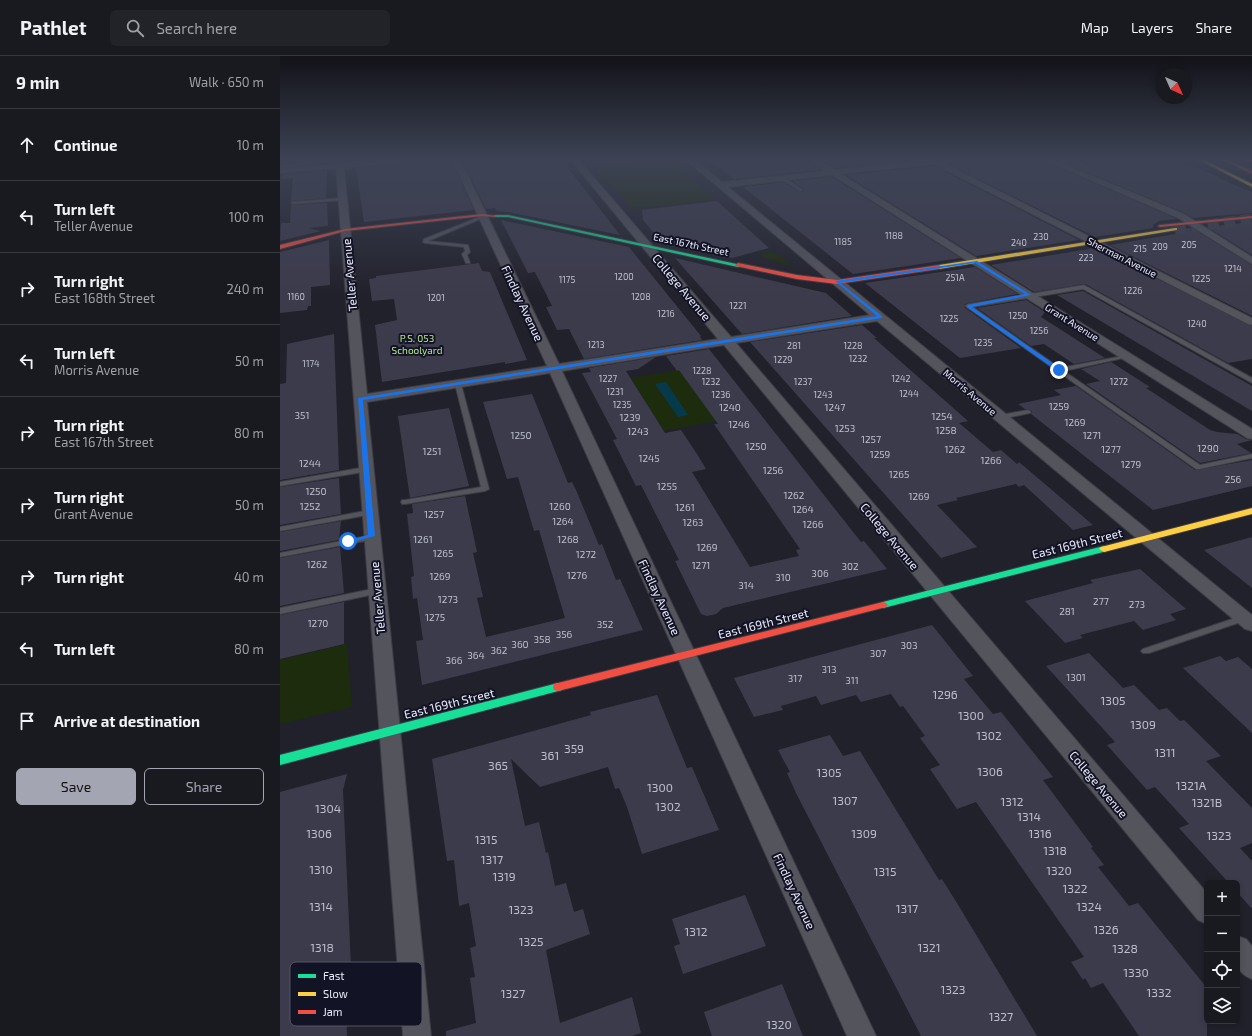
<!DOCTYPE html>
<meta charset="utf-8">
<style>
:root{--surface:#191920;--page:#222229;--text:#f1f3f6;--muted:#9fa0a5;--line:#37383e;--accent:#a4a5b2}
body{margin:0;font-family:"Exo 2",sans-serif;background:var(--page);color:var(--text)}
.controls{position:absolute;right:12px;bottom:12px;display:grid;overflow:hidden;border-radius:6px;box-shadow:0 2px 6px #0003}
.controls button{width:36px;height:36px;display:grid;place-items:center;padding:0;border:0;border-bottom:1px solid var(--line);background:var(--surface);color:var(--text);font:20px sans-serif}
.compass{position:absolute;left:876px;top:12px;width:36px;height:36px;border-radius:50%;background:var(--surface);box-shadow:0 2px 6px #0003;rotate:135deg}
.stop{position:absolute;width:12px;height:12px;margin:-9px;border:3px solid #1a73e8;border-radius:50%;background:#fff}
.stop.end{background:#1a73e8;border-color:#fff;box-shadow:0 1px 4px #0008}
.list{margin:0;padding:0;list-style:none}
h2{display:flex;justify-content:space-between;align-items:center;height:52px;margin:0;padding:0 16px;font-size:17px}
h2 small{font-size:13px;font-weight:400;color:var(--muted)}
.list li{display:grid;grid-template-columns:26px 1fr auto;gap:12px;align-items:center;box-sizing:border-box;height:72px;padding:0 16px;border-top:1px solid var(--line)}
.list b{display:block;font-size:15px;white-space:nowrap}
.list p{margin:0;font-size:13px;white-space:nowrap;color:var(--muted)}
.list em{font-size:13px;font-style:normal;color:var(--muted)}
.actions{display:flex;gap:8px;padding:12px 16px}
.actions a{flex:1;padding:9px 0;border:1px solid var(--accent);border-radius:6px;text-align:center;font-size:14px;color:var(--accent)}
.actions .main{background:var(--accent);color:#111}
.icon{flex:none;width:22px;height:22px;fill:none;stroke:currentColor;stroke-width:2;stroke-linecap:round;stroke-linejoin:round}
.map{position:relative;flex:none;width:972px;height:980px;overflow:hidden}
header{display:flex;align-items:center;gap:24px;box-sizing:border-box;height:56px;padding:0 20px;background:var(--surface);border-bottom:1px solid var(--line)}
header strong{font-size:19px}
nav{display:flex;gap:22px;margin-inline-start:auto;font-size:14px}
.search{width:280px;height:36px;background:var(--page);display:flex;align-items:center;gap:10px;box-sizing:border-box;padding:0 14px;border-radius:6px;color:var(--muted);font-size:15px}
main{display:flex}
aside{flex:1;background:var(--surface)}
.map>svg:first-child{display:block}
</style>
<header>
<strong>Pathlet</strong>
<div class="search"><svg class="icon" aria-label="search" viewBox="0 0 24 24"><circle cx="10" cy="10" r="6"/><path d="M15 15l6 6"/></svg>Search here</div>
<nav><a>Map</a><a>Layers</a><a>Share</a></nav>
</header>
<main>
<aside>
<h2>9 min<small>Walk · 650 m</small></h2>
<ul class="list">
<li><svg class="icon" aria-label="ahead" viewBox="0 0 24 24"><path d="M12 20V5M6 11l6-6 6 6"/></svg><div><b>Continue</b></div><em>10 m</em></li>
<li><svg class="icon" aria-label="left" viewBox="0 0 24 24"><path d="M17 20v-9H6M10 6l-5 5 5 5"/></svg><div><b>Turn left</b><p>Teller Avenue</p></div><em>100 m</em></li>
<li><svg class="icon" aria-label="right" viewBox="0 0 24 24"><path d="M7 20v-9h11M14 6l5 5-5 5"/></svg><div><b>Turn right</b><p>East 168th Street</p></div><em>240 m</em></li>
<li><svg class="icon" aria-label="left" viewBox="0 0 24 24"><path d="M17 20v-9H6M10 6l-5 5 5 5"/></svg><div><b>Turn left</b><p>Morris Avenue</p></div><em>50 m</em></li>
<li><svg class="icon" aria-label="right" viewBox="0 0 24 24"><path d="M7 20v-9h11M14 6l5 5-5 5"/></svg><div><b>Turn right</b><p>East 167th Street</p></div><em>80 m</em></li>
<li><svg class="icon" aria-label="right" viewBox="0 0 24 24"><path d="M7 20v-9h11M14 6l5 5-5 5"/></svg><div><b>Turn right</b><p>Grant Avenue</p></div><em>50 m</em></li>
<li><svg class="icon" aria-label="right" viewBox="0 0 24 24"><path d="M7 20v-9h11M14 6l5 5-5 5"/></svg><div><b>Turn right</b></div><em>40 m</em></li>
<li><svg class="icon" aria-label="left" viewBox="0 0 24 24"><path d="M17 20v-9H6M10 6l-5 5 5 5"/></svg><div><b>Turn left</b></div><em>80 m</em></li>
<li><svg class="icon" aria-label="arrive" viewBox="0 0 24 24"><path d="M6 21V4h12l-3 4 3 4H6"/></svg><div><b>Arrive at destination</b></div></li>
</ul>
<div class="actions"><a class="main">Save</a><a>Share</a></div>
</aside>
<div class="map">
<svg width="972" height="980" viewBox="0 0 972 980">
<rect width="100%" height="100%" fill="#21212b"/>
<g fill="#1e2c0e">
<path d="M393 105 435 144 353 153 335 134 336 132H333L315 113Z"/>
<path d="M493 196 512 208 506 209 477 199Z"/>
<path d="M400 314 436 365 383 375 351 322Z"/>
<path d="M67 588 72 651 0 668V604Z"/>
</g>
<path fill="#063a4b" d="M386 326 408 359 398 361 375 328Z"/>
<g fill="#3c3b4c">
<path d="M4 103H46L3 108Z"/>
<path d="M137 103H171L194 154 84 166 76 112 132 106Z"/>
<path d="M182 103H202L204 107H207L254 103H281L340 179 228 156 217 155 215 152 206 153Z"/>
<path d="M428 103H517L524 106H528L541 114 454 123Z"/>
<path d="M556 103H575L579 105 600 103 635 104 555 112 541 104Z"/>
<path d="M714 103H752L762 107 766 106 897 163 879 165 873 169V172L815 181 668 108Z"/>
<path d="M793 103 808 110 809 103H891L937 120 940 121 938 122 950 126H948L972 136V157L913 162 905 157 780 105Z"/>
<path d="M654 110 799 184 696 200 566 119Z"/>
<path d="M47 114 46 142 11 145 13 122 2 123 3 118Z"/>
<path d="M552 121 681 202 573 218 463 131 503 126 520 136 524 135V133L512 125Z"/>
<path d="M437 145 489 192 452 202 406 192 374 177 363 164 362 154Z"/>
<path d="M47 147 48 170 28 172 41 175 0 185 1 167H10L11 149Z"/>
<path d="M221 164 349 191 421 280 420 281 422 284 304 303 289 273 277 274 266 251 272 250 255 216 248 217Z"/>
<path d="M972 166V199L927 171Z"/>
<path d="M912 172 972 209V260L830 189 895 178 899 177 901 173Z"/>
<path d="M49 184 50 229 31 231V250H28L27 254 0 257V196Z"/>
<path d="M815 192 972 270V303L948 307 805 228 754 236 711 209Z"/>
<path d="M395 202 546 237 572 260 462 278Z"/>
<path d="M199 207 202 215 210 216 247 304 225 308V306L102 326 95 269 117 264 114 243 92 245 89 223 96 222V220Z"/>
<path d="M695 211 738 238 688 247 684 249V251L741 292 680 302 585 227Z"/>
<path d="M803 235 972 330V355L777 239Z"/>
<path d="M746 244 765 256 761 261 825 302 794 308 764 288 751 290 697 252Z"/>
<path d="M582 269 597 282H594L688 365 679 367 713 396 721 394 737 408 739 406 813 469 793 474 744 429 739 431 736 428 676 442 678 444 657 449 697 491 661 502 470 286Z"/>
<path d="M54 278 59 414 0 424V328L6 327 7 288Z"/>
<path d="M429 293 581 486 584 485 607 513 443 552 436 558 427 560 421 558 395 505 399 504 361 429 356 430 333 384 337 383 302 317 311 316 309 312 376 301 358 313 346 315 385 377 401 374 417 398 426 413 412 416 470 511 519 500 516 494 520 493 434 368H438L399 314 397 315 386 300Z"/>
<path d="M831 306 870 331 866 332 930 374 937 376 957 378 966 383 972 384 957 388 971 397 920 407 806 328 820 325 801 313Z"/>
<path d="M796 330 915 414 972 404V430L873 454 751 358 752 355 745 353 738 348 781 339 774 334Z"/>
<path d="M252 338 288 427 292 426 296 434 319 489 322 488 336 524 340 523 363 574 142 629 136 585 143 584 137 542 133 543 131 521 134 520 127 458 133 457 132 448 185 440 197 496 193 497 203 541 197 542 206 581 285 562 259 474 254 475 238 421 227 423 203 346Z"/>
<path d="M169 352 189 430 130 442 118 360Z"/>
<path d="M59 422 61 458 0 469V431Z"/>
<path d="M61 465 59 484 0 495V476Z"/>
<path d="M972 481V532L924 494Z"/>
<path d="M60 491 64 537 0 550V502Z"/>
<path d="M860 513 906 553 890 558 896 564 863 574 854 565 800 579 803 582 785 587 745 545 813 527 810 524Z"/>
<path d="M64 546V588L0 603V559Z"/>
<path d="M652 569 693 620 684 623 713 658 721 656 773 721 763 724 813 791 811 792 824 809 818 811 849 850 858 847 927 932V980H859L823 927 811 932 805 922 803 924 791 906 804 901 696 746 677 753 650 713 660 709 640 682 645 680 623 650 620 651 611 638 581 646 576 639 541 649 536 640 501 650 503 654 474 661 454 622Z"/>
<path d="M809 597 843 632 854 629 879 654 887 652 900 665 904 664 941 700 926 705 972 752V787L960 792 972 805V853L957 836V827H949L899 772 909 768 875 731 867 734 827 689 835 686 766 610Z"/>
<path d="M940 600 946 605 958 601 972 613V677L903 612Z"/>
<path d="M377 639 407 712 412 711 439 774 362 798 347 751 339 732 335 733 328 711 260 731 231 703 245 770 259 766 266 797 268 796 275 830 286 827 294 856 303 853 310 878 266 894 280 967 352 941 361 977 352 980H166V975L196 967 190 922 195 921 190 892 196 890 189 847 179 850 174 804 167 805 152 703 311 659 310 656Z"/>
<path d="M550 679 563 700 580 695 659 824 662 823 680 852 757 980H641L516 737 507 717 510 716 498 694Z"/>
<path d="M67 718 63 734 71 911H69L70 946 66 948 67 980H0V736Z"/>
<path d="M465 839 486 890 403 918 394 890 400 888 392 863Z"/>
<path d="M502 928 523 980H432L424 956Z"/>
</g>
<g fill="none" stroke-linecap="round" stroke-linejoin="round">
<path stroke="#3f3f4a" stroke-width="11" stroke-dasharray="11 5.5" stroke-linecap="butt" d="M895 173 972 163"/>
<defs>
<g id="lane">
<path d="M59 103 60 105 2 111 0 110Z"/>
<path d="M501 121H503L523 134 520 135 501 123Z"/>
<path d="M62 142 63 144 13 148 11 147 13 146Z"/>
<path d="M202 160 205 161 148 185 188 189 190 196 187 199 190 207H186L182 198 185 195 184 191 145 187 143 186 144 183Z"/>
<path d="M804 229 972 322V327L803 233 693 251 780 312 848 299V301L784 315 920 409 972 398V402L919 413H916L685 250 688 248Z"/>
<path d="M178 326 181 328 209 433 205 435 125 448H122L121 446 122 444H125L201 431 175 328Z"/>
<path d="M748 354 751 356 750 357 721 363 718 361 721 359Z"/>
<path d="M86 411 90 413 89 415 0 430V426Z"/>
<path d="M90 454H93L94 456 93 458 0 475V471Z"/>
<path d="M92 479 96 481 95 483 0 501V497Z"/>
<path d="M97 532 100 533 101 535 100 537 0 558V552Z"/>
<path d="M964 559 968 562 967 564 869 597H863L861 595 863 593Z"/>
</g>
<g id="street">
<path d="M55 103H63V107L108 103H136L132 105 64 112 87 338 267 310 172 103H180L279 308 438 283 290 103H298L451 281 590 259 405 103H414L442 126 545 115 527 103H536L555 114 646 104 645 103H685L681 105 663 107 972 262V269L968 268 654 108 561 118 972 373V383L967 382 552 119 448 131 972 559V575L965 573 597 265 456 287 927 837V868L918 864 444 289 282 315 596 980H567L270 317 87 346 151 980H123L56 112 0 117V113L56 108Z"/>
<path d="M762 103H772L904 158 972 201V208L898 162Z"/>
<path d="M957 880 966 883 972 890V923C951 915 957 899 957 880Z"/>
</g>
<g id="fast">
<path d="M215 159H228L461 209 458 211 228 161H213V160Z"/>
<path d="M824 490 829 493 827 495 603 552 598 549 603 546Z"/>
<path d="M278 627 282 628 283 631 282 634 0 709V699Z"/>
</g>
<g id="slow">
<path d="M917 103H922L972 128V131Z"/>
<path d="M895 172H897V174L659 213 656 211 659 209Z"/>
<path d="M972 452V458L824 496 819 493 821 491Z"/>
</g>
<g id="jam">
<path d="M941 103H946L972 115V118Z"/>
<path d="M965 103 972 104V106L966 104Z"/>
<path d="M202 158 217 160 215 161 202 160 65 175 0 193V189L65 173Z"/>
<path d="M972 160V162L880 171 878 170 880 169Z"/>
<path d="M458 207 517 219 557 224 659 209 662 211 659 213 557 228 517 223 456 210 455 209Z"/>
<path d="M603 546 606 547 608 549 606 551 278 635 274 634 273 631 274 628 278 627Z"/>
</g>
</defs>
<use href="#lane" stroke="#3c3c45" stroke-width="2"/>
<use href="#street" stroke="#3c3c45" stroke-width="2"/>
<use href="#fast" stroke="#3c3c45" stroke-width="2"/>
<use href="#slow" stroke="#3c3c45" stroke-width="2"/>
<use href="#jam" stroke="#3c3c45" stroke-width="2"/>
<use href="#lane" fill="#54545d" fill-rule="evenodd"/>
<use href="#street" fill="#54545d" fill-rule="evenodd"/>
<use href="#fast" fill="#16e098" fill-rule="evenodd"/>
<use href="#slow" fill="#ffcf43" fill-rule="evenodd"/>
<use href="#jam" fill="#f24e42" fill-rule="evenodd"/>
</g>
<linearGradient id="sky" x2="0" y2="1"><stop stop-color="#121218"/><stop offset="0.43" stop-color="#3d4355"/><stop offset="1" stop-color="#3d4355" stop-opacity="0"/></linearGradient>
<rect width="972" height="240" fill="url(#sky)"/>
<path fill="#1a73e8" d="M697 205 751 239 692 251 781 313V315H777L687 251 688 249 745 238 695 207 560 227 602 260V262L83 344 95 480 68 487 65 485 88 479 78 342 597 260 555 225Z"/>
<g text-anchor="middle" dominant-baseline="central" stroke-width="4" stroke-linejoin="round" paint-order="stroke">
<g font-size="9" fill="#bfc0ce">
<text x="614" y="179">1188</text>
<text x="761" y="180">230</text>
<text x="563" y="185">1185</text>
<text x="739" y="186">240</text>
<text x="909" y="188">205</text>
<text x="880" y="190">209</text>
<text x="860" y="192">215</text>
<text x="806" y="201">223</text>
<text x="953" y="212">1214</text>
<text x="344" y="220">1200</text>
<text x="675" y="221">251A</text>
<text x="921" y="222">1225</text>
<text x="287" y="223">1175</text>
<text x="853" y="234">1226</text>
<text x="16" y="240">1160</text>
<text x="361" y="240">1208</text>
<text x="156" y="241">1201</text>
<text x="458" y="249">1221</text>
<text x="386" y="257">1216</text>
<text x="738" y="259">1250</text>
<text x="669" y="262">1225</text>
<text x="917" y="267">1240</text>
<text x="759" y="274">1256</text>
<text x="703" y="286">1235</text>
<text x="316" y="288">1213</text>
<text x="514" y="289">281</text>
<text x="573" y="289">1228</text>
<text x="578" y="302">1232</text>
<text x="503" y="303">1229</text>
<text x="31" y="307">1174</text>
<text x="422" y="314">1228</text>
<text x="328" y="322">1227</text>
<text x="621" y="322">1242</text>
<text x="431" y="325">1232</text>
<text x="523" y="325">1237</text>
<text x="839" y="325">1272</text>
<text x="335" y="335">1231</text>
<text x="629" y="337">1244</text>
<text x="441" y="338">1236</text>
<text x="543" y="338">1243</text>
<text x="342" y="348">1235</text>
</g>
<g font-size="10" fill="#ebecfa" stroke="#131326">
<text transform="translate(411 188) rotate(12)">East 167th Street</text>
<text transform="translate(842 201) rotate(27)">Sherman Avenue</text>
<text transform="translate(792 266) rotate(32)">Grant Avenue</text>
<text transform="translate(690 336) rotate(40)">Morris Avenue</text>
</g>
<g font-size="10" fill="#b9e788" stroke="#131326">
<text x="137" y="282">P.S. 053<tspan x="137" dy="12">Schoolyard</tspan></text>
</g>
<g font-size="10" fill="#bfc0ce">
<text x="779" y="350">1259</text>
<text x="450" y="351">1240</text>
<text x="555" y="351">1247</text>
<text x="22" y="359">351</text>
<text x="662" y="360">1254</text>
<text x="350" y="361">1239</text>
<text x="795" y="366">1269</text>
<text x="459" y="368">1246</text>
<text x="565" y="372">1253</text>
<text x="666" y="374">1258</text>
<text x="358" y="375">1243</text>
<text x="241" y="379">1250</text>
<text x="812" y="379">1271</text>
<text x="591" y="383">1257</text>
<text x="476" y="390">1250</text>
<text x="928" y="392">1290</text>
<text x="675" y="393">1262</text>
<text x="831" y="393">1277</text>
<text x="152" y="395">1251</text>
<text x="600" y="398">1259</text>
<text x="369" y="402">1245</text>
<text x="711" y="404">1266</text>
<text x="30" y="407">1244</text>
<text x="851" y="408">1279</text>
<text x="493" y="414">1256</text>
<text x="619" y="418">1265</text>
<text x="953" y="423">256</text>
<text x="387" y="430">1255</text>
<text x="36" y="435">1250</text>
<text x="514" y="439">1262</text>
<text x="639" y="440">1269</text>
<text x="30" y="450">1252</text>
<text x="280" y="450">1260</text>
<text x="405" y="451">1261</text>
<text x="523" y="453">1264</text>
<text x="154" y="458">1257</text>
<text x="283" y="465">1264</text>
<text x="413" y="466">1263</text>
<text x="533" y="468">1266</text>
<text x="143" y="483">1261</text>
<text x="288" y="483">1268</text>
<text x="427" y="491">1269</text>
<text x="163" y="497">1265</text>
<text x="306" y="498">1272</text>
<text x="37" y="508">1262</text>
<text x="421" y="509">1271</text>
<text x="570" y="510">302</text>
<text x="540" y="517">306</text>
<text x="297" y="519">1276</text>
<text x="160" y="520">1269</text>
<text x="503" y="521">310</text>
<text x="466" y="529">314</text>
<text x="168" y="543">1273</text>
<text x="821" y="545">277</text>
<text x="857" y="548">273</text>
<text x="787" y="555">281</text>
<text x="155" y="561">1275</text>
<text x="38" y="567">1270</text>
<text x="325" y="568">352</text>
<text x="284" y="578">356</text>
<text x="262" y="583">358</text>
<text x="240" y="588">360</text>
<text x="629" y="589">303</text>
<text x="219" y="594">362</text>
<text x="598" y="597">307</text>
<text x="196" y="599">364</text>
<text x="174" y="604">366</text>
<text x="549" y="613">313</text>
<text x="796" y="621">1301</text>
<text x="515" y="622">317</text>
<text x="572" y="624">311</text>
</g>
<g font-size="12" fill="#ebecfa" stroke="#131326">
<text transform="translate(69 219) rotate(-95)">Teller Avenue</text>
<text transform="translate(402 231) rotate(50)">College Avenue</text>
<text transform="translate(243 247) rotate(65)">Findlay Avenue</text>
<text transform="translate(610 480) rotate(50)">College Avenue</text>
<text transform="translate(797 487) rotate(-14)">East 169th Street</text>
<text transform="translate(380 541) rotate(65)">Findlay Avenue</text>
<text transform="translate(97 542) rotate(-95)">Teller Avenue</text>
<text transform="translate(483 567) rotate(-14)">East 169th Street</text>
<text transform="translate(169 647) rotate(-14)">East 169th Street</text>
<text transform="translate(819 728) rotate(50)">College Avenue</text>
<text transform="translate(515 835) rotate(65)">Findlay Avenue</text>
</g>
<g font-size="12" fill="#bfc0ce">
<text x="665" y="638">1296</text>
<text x="833" y="644">1305</text>
<text x="691" y="659">1300</text>
<text x="863" y="668">1309</text>
<text x="709" y="679">1302</text>
<text x="294" y="692">359</text>
<text x="885" y="696">1311</text>
<text x="270" y="699">361</text>
<text x="218" y="709">365</text>
<text x="710" y="715">1306</text>
<text x="549" y="716">1305</text>
<text x="911" y="729">1321A</text>
<text x="380" y="731">1300</text>
<text x="565" y="744">1307</text>
<text x="732" y="745">1312</text>
<text x="927" y="746">1321B</text>
<text x="388" y="750">1302</text>
<text x="48" y="752">1304</text>
<text x="749" y="760">1314</text>
<text x="39" y="777">1306</text>
<text x="584" y="777">1309</text>
<text x="760" y="777">1316</text>
<text x="939" y="779">1323</text>
<text x="206" y="783">1315</text>
<text x="775" y="794">1318</text>
<text x="212" y="803">1317</text>
<text x="41" y="813">1310</text>
<text x="779" y="814">1320</text>
<text x="605" y="815">1315</text>
<text x="224" y="820">1319</text>
<text x="795" y="832">1322</text>
<text x="41" y="850">1314</text>
<text x="809" y="850">1324</text>
<text x="627" y="852">1317</text>
<text x="241" y="853">1323</text>
<text x="826" y="873">1326</text>
<text x="416" y="875">1312</text>
<text x="251" y="885">1325</text>
<text x="42" y="891">1318</text>
<text x="649" y="891">1321</text>
<text x="845" y="892">1328</text>
<text x="856" y="916">1330</text>
<text x="673" y="933">1323</text>
<text x="879" y="936">1332</text>
<text x="233" y="937">1327</text>
<text x="721" y="960">1327</text>
<text x="499" y="968">1320</text>
</g>
</g>
<rect x="10" y="906" width="132" height="64" rx="6" fill="#131326" stroke="#545466" stroke-width="1"/>
<rect x="18" y="918" width="18" height="4" fill="#16e098"/>
<rect x="18" y="936" width="18" height="4" fill="#ffcf43"/>
<rect x="18" y="954" width="18" height="4" fill="#f24e42"/>
<g font-size="11" fill="#ebecfa">
<text x="43" y="924">Fast</text>
<text x="43" y="942">Slow</text>
<text x="43" y="960">Jam</text>
</g>
</svg>
<div class="controls">
<button>+</button>
<button>−</button>
<button><svg class="icon" aria-label="locate" viewBox="0 0 24 24"><circle cx="12" cy="12" r="6"/><path d="M12 2v4M12 18v4M2 12h4M18 12h4"/></svg></button>
<button><svg class="icon" aria-label="layers" viewBox="0 0 24 24"><path d="M12 4l9 5-9 5-9-5zM3 14l9 5 9-5"/></svg></button>
</div>
<svg class="compass" viewBox="-18 -18 36 36"><path d="M0-13l5 13h-10z" fill="#e53935"/><path d="M0 13l5-13h-10z" fill="#9fa0a5"/></svg>
<div class="stop" style="left:68px;top:485px"></div>
<div class="stop end" style="left:779px;top:314px"></div>
</div>
</main>
